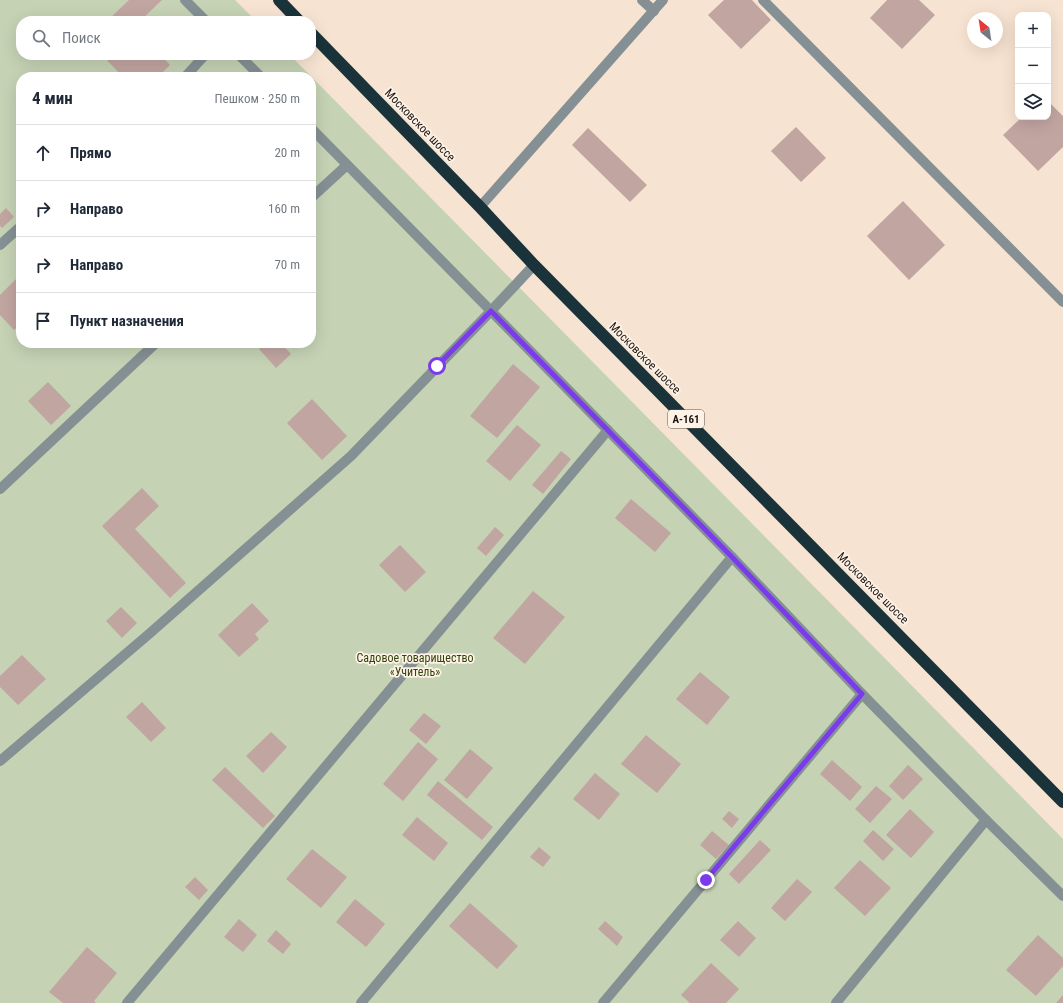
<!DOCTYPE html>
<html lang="ru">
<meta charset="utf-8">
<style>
:root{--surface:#fff;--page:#f2f2f3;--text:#1f2937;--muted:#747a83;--line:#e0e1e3}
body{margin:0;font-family:"Roboto Condensed",sans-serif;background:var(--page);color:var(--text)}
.controls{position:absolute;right:12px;top:12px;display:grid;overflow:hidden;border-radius:8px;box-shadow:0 4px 16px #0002}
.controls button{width:36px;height:36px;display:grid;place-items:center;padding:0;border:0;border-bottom:1px solid var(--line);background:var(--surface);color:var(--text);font:20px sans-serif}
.compass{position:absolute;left:967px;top:12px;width:36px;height:36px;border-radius:50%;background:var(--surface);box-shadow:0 4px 16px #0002;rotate:330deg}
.stop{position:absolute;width:12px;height:12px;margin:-9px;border:3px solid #7c3aed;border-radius:50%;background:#fff}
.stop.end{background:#7c3aed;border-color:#fff;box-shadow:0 1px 4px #0008}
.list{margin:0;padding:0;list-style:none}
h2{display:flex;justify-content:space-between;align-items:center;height:52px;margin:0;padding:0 16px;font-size:17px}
h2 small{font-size:13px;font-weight:400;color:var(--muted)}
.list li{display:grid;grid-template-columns:26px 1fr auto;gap:12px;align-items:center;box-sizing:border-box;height:56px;padding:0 16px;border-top:1px solid var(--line)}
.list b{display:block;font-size:15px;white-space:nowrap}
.list em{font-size:13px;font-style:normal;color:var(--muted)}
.icon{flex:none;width:22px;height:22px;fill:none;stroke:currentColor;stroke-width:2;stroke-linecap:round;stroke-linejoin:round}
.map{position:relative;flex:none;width:1063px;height:1003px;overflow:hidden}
.search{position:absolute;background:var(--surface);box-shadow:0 4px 16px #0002;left:16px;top:16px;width:300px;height:44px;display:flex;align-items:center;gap:10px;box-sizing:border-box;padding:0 14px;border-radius:16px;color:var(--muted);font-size:15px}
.panel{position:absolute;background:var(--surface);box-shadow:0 4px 16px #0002;left:16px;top:72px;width:300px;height:276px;border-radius:16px}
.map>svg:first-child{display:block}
</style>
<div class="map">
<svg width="1063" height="1003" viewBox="0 0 1063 1003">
<rect width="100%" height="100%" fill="#f7e3d1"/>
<path fill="#c5d2b4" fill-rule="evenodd" d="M0 0H235L256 21H21V55H290L1063 839V1003H0ZM21 77H311V343H21Z"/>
<g fill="#c1a5a1">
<path d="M129 0H162L140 21H107Z"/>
<path d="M724 0H752L771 20 741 49 708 15Z"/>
<path d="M887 0H919L935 15 902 49 870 18Z"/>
<path d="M102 55H161L170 65 158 77H123Z"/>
<path d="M1048 101 1063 116V147L1038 171 1003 135 1022 117H1048Z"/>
<path d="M796 127 826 158 801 182 771 151Z"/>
<path d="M588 128 647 185 630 202 572 145Z"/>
<path d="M903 201 945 245 909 280 867 236Z"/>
<path d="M6 208 14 217 2 228 0 226V214Z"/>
<path d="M21 274V323L14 330 0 315V295Z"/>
<path d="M265 343H281L291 354 276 368 259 349Z"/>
<path d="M513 364 540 387 497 438 470 416Z"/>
<path d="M48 382 71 406 51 425 28 401Z"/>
<path d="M312 399 347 436 322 460 287 423Z"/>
<path d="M517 425 541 445 510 481 486 461Z"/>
<path d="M561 451 571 459 543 494 532 485Z"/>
<path d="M142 488 159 506 135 529 186 583 170 598 102 526Z"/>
<path d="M631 499 671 533 655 552 615 518Z"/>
<path d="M495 527 504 535 486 556 477 548Z"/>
<path d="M400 545 426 572 405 592 379 565Z"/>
<path d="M533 591 565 617 525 664 493 638Z"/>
<path d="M252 603 269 621 255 634 259 639 239 657 218 635Z"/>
<path d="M121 607 137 623 122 638 106 621Z"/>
<path d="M22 655 46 679 18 705 0 687V676Z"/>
<path d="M700 672 730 697 707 725 676 699Z"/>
<path d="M142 702 166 728 151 742 126 717Z"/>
<path d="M424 713 441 726 426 744 409 730Z"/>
<path d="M271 732 287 747 263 773 246 756Z"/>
<path d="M646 735 681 764 657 793 621 764Z"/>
<path d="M418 742 438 759 403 801 383 784Z"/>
<path d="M470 749 493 768 467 799 444 780Z"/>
<path d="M832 760 862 787 850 801 820 774Z"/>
<path d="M908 765 923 779 903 800 889 786Z"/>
<path d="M225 767 275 816 263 828 212 780Z"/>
<path d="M595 773 620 794 599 820 573 799Z"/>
<path d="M438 781 493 827 482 840 427 795Z"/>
<path d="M876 786 892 799 870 823 855 809Z"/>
<path d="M910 809 934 832 911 858 886 835Z"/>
<path d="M729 811 739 819 732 828 722 819Z"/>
<path d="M417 817 448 843 434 861 402 835Z"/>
<path d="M873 830 894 849 883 861 863 841Z"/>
<path d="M712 831 729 845 716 859 700 845Z"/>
<path d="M760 840 771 850 739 884 729 874Z"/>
<path d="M539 847 551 857 543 867 530 857Z"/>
<path d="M312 849 347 877 321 908 286 879Z"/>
<path d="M860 860 891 888 865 916 834 888Z"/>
<path d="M195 877 208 890 199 900 185 887Z"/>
<path d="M797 879 812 892 785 921 771 908Z"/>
<path d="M355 899 385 924 366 947 336 922Z"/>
<path d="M470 903 518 946 497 969 449 926Z"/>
<path d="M239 919 257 935 243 952 224 937Z"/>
<path d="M605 921 623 937 617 946 598 929Z"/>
<path d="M738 921 756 938 739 957 720 940Z"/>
<path d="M276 930 291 944 283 954 267 941Z"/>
<path d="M1038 935 1063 958V966L1036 996 1006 970Z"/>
<path d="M87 947 117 973 94 1001 96 1003H63L49 992Z"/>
<path d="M711 963 739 989 726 1003H690L681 995Z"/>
<path d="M1063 995V1003H1056Z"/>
</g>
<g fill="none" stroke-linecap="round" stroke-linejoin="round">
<g stroke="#859094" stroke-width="10">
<path d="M642 0 654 11"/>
<path d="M185 77 205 55"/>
<path d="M311 198 347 165"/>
<path d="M0 245 21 226"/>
<path d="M0 489 156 343"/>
<path d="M0 761 149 634 351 456 491 311 732 557 862 694 986 820 836 1003"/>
<path d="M127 1003 608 430"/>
<path d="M361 1003 732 557"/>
<path d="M603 1003 862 694"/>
</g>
<g stroke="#859094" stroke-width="10">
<path d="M185 0 206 21"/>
<path d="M763 0 1063 302"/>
<path d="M239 55 261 77"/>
<path d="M311 128 491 311 534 265"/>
<path d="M480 207 663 0"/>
<path d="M986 820 1063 896"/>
</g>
<g stroke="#1a323a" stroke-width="12">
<path d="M279 0 299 21"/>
<path d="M311 33 480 207 534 265 1063 802"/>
</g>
</g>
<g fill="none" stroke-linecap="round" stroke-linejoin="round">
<path stroke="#7c3aed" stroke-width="5" d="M437 366 491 311 732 557 862 694 706 880"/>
</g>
<g text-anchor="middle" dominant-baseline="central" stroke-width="3.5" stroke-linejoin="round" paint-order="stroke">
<rect fill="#fef2e7" stroke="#5f574f" stroke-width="1" x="668" y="410" width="36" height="18" rx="3"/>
<g font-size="11" font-weight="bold" fill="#1b140e">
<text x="686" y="419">А-161</text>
</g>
<g font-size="12" fill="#1b140e" stroke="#fef2e7">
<text transform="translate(420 125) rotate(46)">Московское шоссе</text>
<text transform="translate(645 358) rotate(45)">Московское шоссе</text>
<text transform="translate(873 588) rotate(45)">Московское шоссе</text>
</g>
<g font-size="12" fill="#31430a" stroke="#fef2e7">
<text x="415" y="658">Садовое товарищество<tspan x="415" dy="14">«Учитель»</tspan></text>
</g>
</g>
</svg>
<div class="controls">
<button>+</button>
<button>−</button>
<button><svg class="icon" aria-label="layers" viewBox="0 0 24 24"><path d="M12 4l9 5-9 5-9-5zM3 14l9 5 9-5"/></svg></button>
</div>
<svg class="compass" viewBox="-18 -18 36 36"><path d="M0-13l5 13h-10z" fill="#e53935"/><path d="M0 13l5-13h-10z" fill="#747a83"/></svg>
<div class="stop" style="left:437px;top:366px"></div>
<div class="stop end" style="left:706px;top:880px"></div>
<div class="search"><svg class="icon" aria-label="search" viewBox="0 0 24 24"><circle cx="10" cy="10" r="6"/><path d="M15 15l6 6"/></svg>Поиск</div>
<section class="panel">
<h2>4 мин<small>Пешком · 250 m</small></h2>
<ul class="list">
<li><svg class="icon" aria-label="ahead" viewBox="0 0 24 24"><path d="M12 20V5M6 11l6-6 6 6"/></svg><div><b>Прямо</b></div><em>20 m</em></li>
<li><svg class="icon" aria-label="right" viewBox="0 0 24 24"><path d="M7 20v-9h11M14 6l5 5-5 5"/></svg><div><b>Направо</b></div><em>160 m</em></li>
<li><svg class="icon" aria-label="right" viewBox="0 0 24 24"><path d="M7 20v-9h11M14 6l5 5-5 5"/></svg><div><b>Направо</b></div><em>70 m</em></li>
<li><svg class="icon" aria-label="arrive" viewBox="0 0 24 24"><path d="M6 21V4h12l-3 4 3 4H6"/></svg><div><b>Пункт назначения</b></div></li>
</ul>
</section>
</div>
